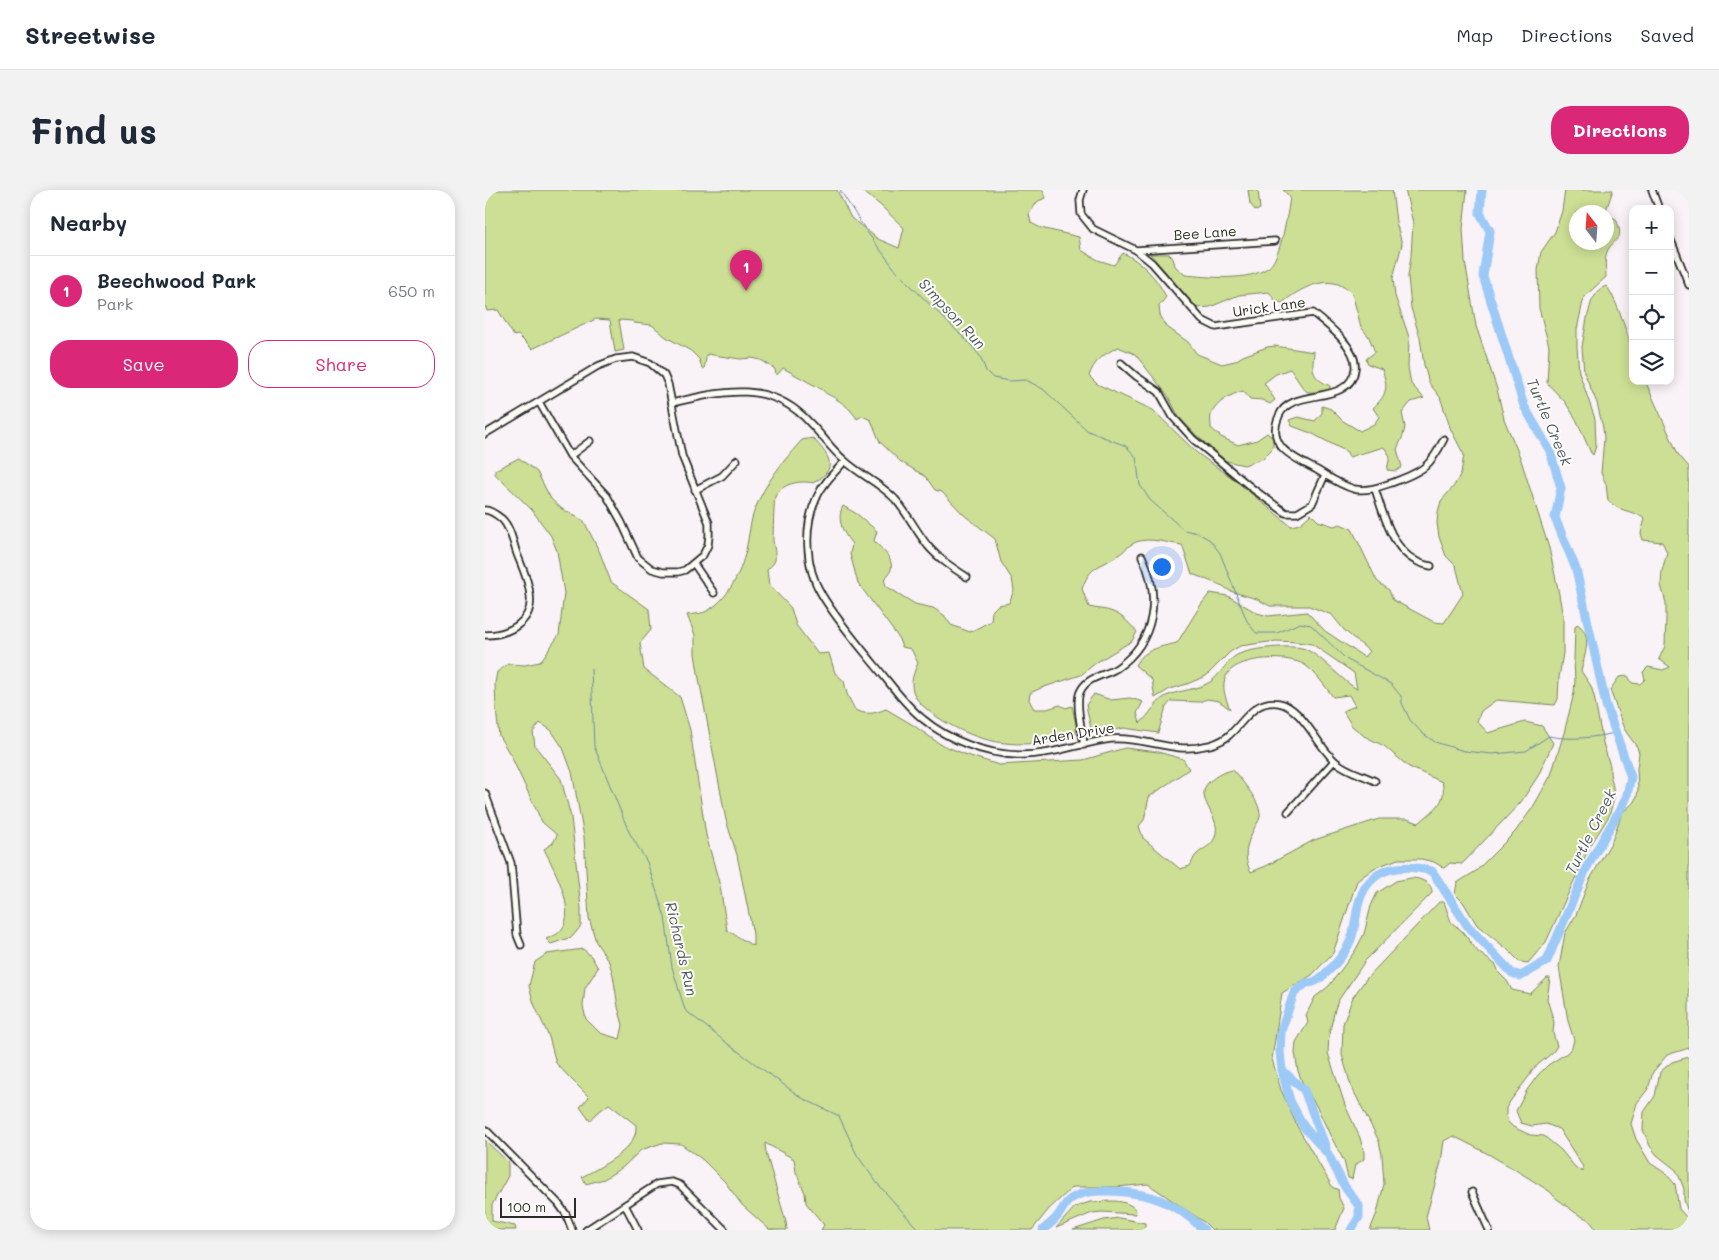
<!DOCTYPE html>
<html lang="en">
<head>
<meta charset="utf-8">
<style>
  body { margin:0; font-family:Mali,sans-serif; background:#f2f2f3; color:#1f2937 }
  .controls { position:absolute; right:15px; top:15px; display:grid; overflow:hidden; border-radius:10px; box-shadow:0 2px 12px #0003 }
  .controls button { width:45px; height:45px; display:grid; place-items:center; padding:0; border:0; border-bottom:1px solid #e0e1e3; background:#fff; color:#1f2937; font:25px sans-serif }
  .compass { position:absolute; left:1084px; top:15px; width:45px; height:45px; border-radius:50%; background:#fff; box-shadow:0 2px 12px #0003; rotate:343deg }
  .scale { position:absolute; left:15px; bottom:12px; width:76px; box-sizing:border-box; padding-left:5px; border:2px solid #2b2b2b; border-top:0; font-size:14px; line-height:18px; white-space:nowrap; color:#2b2b2b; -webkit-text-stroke:4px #fdfcf7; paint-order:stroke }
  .you { position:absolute; left:676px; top:376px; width:18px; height:18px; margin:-12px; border:4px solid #fff; border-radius:50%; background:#1a73e8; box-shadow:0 0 0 8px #1a73e833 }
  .badge { display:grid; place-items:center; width:32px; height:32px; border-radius:50%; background:#db2777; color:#fff; font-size:16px; font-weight:700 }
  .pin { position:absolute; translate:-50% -41px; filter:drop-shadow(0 1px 2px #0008) }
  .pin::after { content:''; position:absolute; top:26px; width:18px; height:15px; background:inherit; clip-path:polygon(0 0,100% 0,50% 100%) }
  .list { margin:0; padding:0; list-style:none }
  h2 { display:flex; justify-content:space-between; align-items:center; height:65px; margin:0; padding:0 20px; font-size:21px }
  h2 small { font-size:16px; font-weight:400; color:#747a83 }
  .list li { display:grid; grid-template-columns:32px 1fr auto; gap:15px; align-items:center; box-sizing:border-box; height:70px; padding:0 20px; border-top:1px solid #e0e1e3 }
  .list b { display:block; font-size:19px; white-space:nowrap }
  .list p { margin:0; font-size:16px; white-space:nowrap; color:#747a83 }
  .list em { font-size:16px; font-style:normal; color:#747a83 }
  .actions { display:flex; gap:10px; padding:15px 20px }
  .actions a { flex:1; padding:11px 0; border:1px solid #db2777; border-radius:20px; text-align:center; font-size:18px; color:#db2777 }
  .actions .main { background:#db2777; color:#fff }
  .icon { flex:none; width:28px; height:28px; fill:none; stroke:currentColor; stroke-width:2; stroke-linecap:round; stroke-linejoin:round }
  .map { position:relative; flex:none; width:1204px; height:1040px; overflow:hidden; border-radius:20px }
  header { display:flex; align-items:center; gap:30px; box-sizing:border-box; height:70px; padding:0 25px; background:#fff; border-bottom:1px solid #e0e1e3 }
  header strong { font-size:24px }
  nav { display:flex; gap:28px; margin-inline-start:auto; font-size:18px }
  .intro { display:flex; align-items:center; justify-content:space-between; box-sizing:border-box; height:120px; padding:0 30px }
  h1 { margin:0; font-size:35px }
  .button { padding:12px 22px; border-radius:20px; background:#db2777; color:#fff; font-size:18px; font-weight:700 }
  main { display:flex; gap:30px; padding:0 30px }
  aside { flex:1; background:#fff; border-radius:20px; box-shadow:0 2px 12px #0003 }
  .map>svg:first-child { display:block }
</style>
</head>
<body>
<header>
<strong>Streetwise</strong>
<nav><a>Map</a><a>Directions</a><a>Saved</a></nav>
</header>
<div class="intro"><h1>Find us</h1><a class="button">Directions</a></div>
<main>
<aside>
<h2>Nearby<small></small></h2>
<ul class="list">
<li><span class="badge">1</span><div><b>Beechwood Park</b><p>Park</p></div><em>650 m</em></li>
</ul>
<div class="actions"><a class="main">Save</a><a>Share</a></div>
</aside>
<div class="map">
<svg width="1204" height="1040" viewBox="0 0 1204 1040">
  <rect width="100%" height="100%" fill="#f9f2f7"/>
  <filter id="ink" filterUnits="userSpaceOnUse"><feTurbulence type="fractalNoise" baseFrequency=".02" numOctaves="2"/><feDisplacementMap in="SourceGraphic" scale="10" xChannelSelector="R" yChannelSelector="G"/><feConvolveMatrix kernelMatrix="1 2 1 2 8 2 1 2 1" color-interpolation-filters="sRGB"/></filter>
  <g filter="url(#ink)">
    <path fill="#ccdf94" stroke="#7c8560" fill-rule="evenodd" d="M0,0H352L366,28L393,49L414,58L419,38L395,15L376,0H558L561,8L553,11L544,24L546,33L556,38L594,47L596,60L613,70L629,75L638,63C656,71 673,89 681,107L674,116L675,125L682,137L703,152L712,164L737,174L750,171L758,166L782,157L790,156L829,162C827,182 826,187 845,196V199C839,200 829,203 823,202C819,202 810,185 805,179L791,184L779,193L790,210L785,214L777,210L765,209L758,201C746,204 731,212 726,225C725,228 726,234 726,238L736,247L753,255L772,250L782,243L788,248V258L777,269L759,275L741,271L711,245L694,227L683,206L650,164L633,157C619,164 609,171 604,186L612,194L668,220L712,263L746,287L806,336L815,334L826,324L833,331L849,336L855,334L867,339L892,391L904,400L908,410L949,432L959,433L978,404L971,376L961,366L954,347L952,333L953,322L956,311L969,296L976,283L979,265L966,240L955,207L944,193L939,175L935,148L926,118L923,86L926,66L928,33L920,0H982L978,39L980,71L991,136L1012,199L1019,229L1035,267L1064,358L1073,399L1078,427V463L1074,488L1073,509L1070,515L1011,510L996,521L992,531L1003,543L1040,532L1057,536L1068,553L1053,586L1036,612L977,674L965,673L959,678L949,672L936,669H913L889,678L872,691L848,763L827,785L797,803L787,869L796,900L812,936L848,998L853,999L854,1008L859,1018L850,1040H727L719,1032L663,994L632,997H588L564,1019L547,1040H336L339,1035L321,1013L320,1003L311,982L309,969L280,953L281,963L301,1032L302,1040H285L257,1015L240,992L218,970L196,954L177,953L156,960L138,977L119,989L101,994L97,987C113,978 142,964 149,947C151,944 151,938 151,935L124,914L112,923L105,931L95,917L104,907L84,887L71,873L64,847L49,814L44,796L50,772L62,764L98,759L106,766L113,778L100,798L98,816L101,829L115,843L135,849L138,835L133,817L128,785L124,772L111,752L104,728L99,647L87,582L78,558L66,540L55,533L48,542L50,556L76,589L86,627L96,718V736L87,747L66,754L61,749C65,747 69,746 72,744C96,727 69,679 59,659L68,653L72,645L57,632L26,566L14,546L11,519L10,493L12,482L23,474L40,475L55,472L74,445L79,403L72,361L66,346L47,320L10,284V280L34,268L52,282L66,309L77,319L99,331L115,363L126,392L164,419L166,440L155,453L159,479L195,507L205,540L221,645L235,696L242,740L268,756V744L252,665L241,630L214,489L210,464V445L202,425C207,424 215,424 220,422C243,411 256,382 261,360C264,346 265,332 270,319C280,293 299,270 317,250L328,248C344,266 355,278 328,293C316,290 296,293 290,307C289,310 288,346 288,351C289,357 291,364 290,370C289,374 285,377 282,380L284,395L306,418L311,435L333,464L344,463L350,483L359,491L362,504L370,520C381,525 389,524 401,519L428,535L455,554L482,565L514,575L598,570L640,558L673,562L698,569L704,579L664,607L659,630L654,636L658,648L695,679L705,676C707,673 708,668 711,665C719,657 729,656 731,643C735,626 708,607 724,592C732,585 738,582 748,580C757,591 777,613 775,627C774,632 769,637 768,641C761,655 758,668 766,682L781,676L829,650L894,629H922L934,633C948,620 963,613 957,592L924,577L899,556L879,546L867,536L858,521L870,516L864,505L848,507C840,496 831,483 820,475C804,465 756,466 743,483C735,494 740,507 745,519L734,511L722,509L714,512L686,511L681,517L673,543L639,538L616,543L606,539L601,515L609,504L626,510L645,508L658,512L652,523L655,533C665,525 670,512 681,506C695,500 712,500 725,492C734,486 740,474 749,467C760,458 803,455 817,458C833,462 857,491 872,499L869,483L827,454L812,452L791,451L755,456L745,462L721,486L702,494L685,499L670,508L667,490L650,475C660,459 674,457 692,453L715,416L725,403L743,406L772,423L783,426L822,422L840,441L879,467L884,461L860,441L847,425L824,416H785L772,409L745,401L738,396L707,384L697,355C682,353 665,347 651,352C643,355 639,362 632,366C614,378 605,375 597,399L604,417C612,419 621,419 628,422C638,426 645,434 652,442L647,451L612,472L596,485L556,498L545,503L544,510L549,519H562L575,515L581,518L587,516L591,534V544C581,551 575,551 562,552C520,558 488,550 452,527C445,522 434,514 430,506C424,494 428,484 433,473L426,459L417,457L413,447L373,393L365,364L367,354C358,343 351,329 358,316L372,324L392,341L389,351C400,362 416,375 399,389L401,396L430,414L448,418L459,425L466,435L485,442L506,431L507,421L513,415L524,413L529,400L527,389L516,372L510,349L479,325L457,302L450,300L440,286L416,272L395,252L386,230L377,226L372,229C366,220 360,214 351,209C346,205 341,205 338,200L298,178L293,184L291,185L290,179L276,170L267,168L255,169L222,164L219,179L217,178L214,169L206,161L181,147L167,135L149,133L148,131L134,130L139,160L130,162L125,130L111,129L47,159L33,145L29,146L13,120L2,121L0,115Z
      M763,0H773L775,19L771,21L765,14Z
      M798,0H907L911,32L917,54L908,88L910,106L924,147L923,177L926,194L939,208L926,212L917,223L920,237L918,246L912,259L917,277L911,281L902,280L905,266L899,257L864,267L862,262L826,243L807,236L804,230L813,227L830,231L837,223V216L846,219L858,231L875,241L889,234L894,227L888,218C903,204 903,197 897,179L883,174L881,169L890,162L884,147L876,137L867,103C863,100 858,96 853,94C833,88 812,101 797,113L790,110L784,102L754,105L725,117L712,118L665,64H684L688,68L690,76L700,85C723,87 764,92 784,77C796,67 803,22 805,7Z
      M1080,0H1128L1121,20L1124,26L1131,29C1141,53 1128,47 1122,62C1119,70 1121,78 1121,87L1099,107L1092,139V157L1094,182L1110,229L1111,256L1108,265L1106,263L1091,229L1080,212L1062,193L1064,156L1054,118L1053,80L1056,62L1070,42L1077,21ZM1092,22H1122V52H1092Z
      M1121,96C1129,102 1145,151 1148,163C1150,171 1148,183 1148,191H1160L1162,195L1193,264L1204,277V858L1182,865L1168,882L1163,899L1152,913L1146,934L1151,949L1165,973L1180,983L1190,994L1194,1019L1204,1030V1040H1111C1104,1026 1098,1029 1088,1021C1083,1017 1078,1013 1072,1009C1069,1007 1067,1003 1064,1001C1033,981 1002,962 968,946L959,951L956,972L941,1027L944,1040H885L892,1023L899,994L897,965L894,951L866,896L857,865L858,834L868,807L881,789L954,712H959L966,732L977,741L993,762L1011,775L1014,783L1022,791L1027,800L1045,804L1062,788H1065L1062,809L1069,832L1068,843L1072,856L1068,862L1048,879L1045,885L1026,910L1021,918V925L1023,932L1028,937L1045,945L1059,946L1076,960L1090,977L1098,982V977L1074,939L1061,934L1047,936L1036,933L1031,921L1042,900L1053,885L1063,875L1082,863L1087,857L1089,850L1083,831L1074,777L1080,743L1091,725L1104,691L1127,651L1137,623L1148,613L1152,606L1153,599L1152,578L1154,563L1152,557L1139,539L1125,500L1134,487L1143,486L1147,493L1155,494L1160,489L1158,482L1163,477L1178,480L1185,477L1174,469L1180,456L1181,428V413L1176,395L1177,381L1182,362L1177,352L1158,350L1156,343L1160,329L1157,326L1133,318L1123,311L1121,294L1116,283L1119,248L1118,238L1112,213L1099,182L1097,157L1102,128L1107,110L1115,99Z
      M1092,434C1109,444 1099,467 1096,481L1106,496L1109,506L1118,553L1125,576V583L1128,597L1129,609L1124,626L1104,658L1061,752L1043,773L1035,772L1022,759L992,735L978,712L970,704L972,693L991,681L1030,642L1048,617L1066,585L1079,543L1089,503L1090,491L1089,470L1090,437Z
      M926,688C935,688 948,693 947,703L880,771L853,811L850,819L844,845L843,863L860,915L875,948L879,962V969L870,975L867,989L863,988L859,971L845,945L833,919L818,894L813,881L810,863L811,852L821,836L823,832L821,825L830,807L844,796L870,761L879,744L886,716L892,703L911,691Z
      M1204,867V1025L1199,1010V999L1194,986L1191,980L1172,965L1165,956L1158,940L1159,922L1170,906L1175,882L1187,872Z
      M0,950L23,972V986L7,1015V1031L30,1036L31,1040H0Z
      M627,1011C635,1011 645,1013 651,1020L650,1024L617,1022L607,1023L571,1038L590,1017L605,1012Z
      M634,1028L660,1033V1037L654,1040H588L619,1030Z"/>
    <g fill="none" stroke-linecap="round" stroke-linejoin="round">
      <path stroke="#6f8aa5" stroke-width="1" d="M355,0L382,42L412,82L486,155L495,166L501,181L508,188L524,191L541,190L558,199L603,241L641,256L651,267L655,295L665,310L699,340L713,343L725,350L735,363L762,431L771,443H792L815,433L826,435L861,469L906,494L916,506L917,513L925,530L937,543L950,552L979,561L1007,564L1041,561L1064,546C1087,551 1109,547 1131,543
        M106,479L109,556L144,642L162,672L180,727L187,777L200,820L243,854L317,908L354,926L372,965L392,993L434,1040"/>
      <path stroke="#9cc9f6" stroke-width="9" d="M797,880L819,900L841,958
        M558,1040C562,1036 568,1032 572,1027C578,1020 580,1011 589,1007C607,996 655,1002 675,1010C690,1016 707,1028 719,1040
        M866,1040L874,1027V1016L860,997L843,964L819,937L805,911L797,880L795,862L796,841L809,803L821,793C830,793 833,790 840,784C849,776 859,764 864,754C871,741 870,723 875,709C886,676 918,673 947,681L982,735L1027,783L1036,786L1062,771L1101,679L1141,609L1146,587L1121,515L1091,379L1070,328L1076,298L1065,261L1039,216L998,86L1005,41L995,23L997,0"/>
      <defs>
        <path id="minor" d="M598,0L595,10L596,24L608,39L651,60L667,73L717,130L731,137L828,123C843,135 873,158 870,179C865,217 806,196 794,226C780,257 810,268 832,280C844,287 855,295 869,299C883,302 897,296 909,292C938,281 945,277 959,249
          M1167,0L1174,19
          M1185,48L1204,95
          M651,60L790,51
          M636,173L651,186L674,202L688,227L708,249L768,299L801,323H812L827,314L840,285
          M187,213C238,201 285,189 325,233C337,245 346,259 359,270C375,285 395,293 410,309C423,324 431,341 443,356C454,369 468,378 482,387
          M0,244L113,176L131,169L148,167L165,173L179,185L183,194L197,266L224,333V346L223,355L218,365L200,380L193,382H178L167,379L153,368L136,331L122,306L85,266L54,212
          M85,266L105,251
          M360,271C350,282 338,293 332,307C318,336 320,378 337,405C352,430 371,452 389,474C405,493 419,514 438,529C463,550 500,564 533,565C565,566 595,553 626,549C657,546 689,564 719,556C727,555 735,552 742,547C759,533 768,509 794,513C817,517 833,557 850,571C861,581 878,585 890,591
          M890,299C898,323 907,359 931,371C936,374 941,375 946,376
          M210,300L237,286L252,270
          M0,320C6,320 12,325 17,329C26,338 28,353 32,364C37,377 44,391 45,405C49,432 23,445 0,445
          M209,374L229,403
          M599,555C597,542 590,514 595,502C602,486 620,486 632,478C671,451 676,406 657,366
          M0,603L26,673L32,745L36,755
          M803,622L849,571
          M0,939L73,1013L81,1024L87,1040
          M987,1002L1004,1040
          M140,1015L153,1040
          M101,1040L172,994L187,992L195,995L240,1040"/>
      </defs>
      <use href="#minor" stroke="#2b2b2b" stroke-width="9"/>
      <use href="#minor" stroke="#fdfcf7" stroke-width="5.5"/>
    </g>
  </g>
  <g text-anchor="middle" stroke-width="4" stroke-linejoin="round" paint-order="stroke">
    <g font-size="14" fill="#2b2b2b" stroke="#fdfcf7">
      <text transform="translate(720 43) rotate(-4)" y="5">Bee Lane</text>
      <text transform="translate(784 117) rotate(-8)" y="5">Urick Lane</text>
      <text transform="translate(588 544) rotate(-9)" y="5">Arden Drive</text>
    </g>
    <g font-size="15" font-style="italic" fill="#4d5a68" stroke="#fdfcf7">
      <text transform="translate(467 124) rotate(47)" y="5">Simpson Run</text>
      <text transform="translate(1064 232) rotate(67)" y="5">Turtle Creek</text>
      <text transform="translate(1106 642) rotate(-63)" y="5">Turtle Creek</text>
      <text transform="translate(196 759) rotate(77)" y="5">Richards Run</text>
    </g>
  </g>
</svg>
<div class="controls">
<button>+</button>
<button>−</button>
<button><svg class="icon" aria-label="locate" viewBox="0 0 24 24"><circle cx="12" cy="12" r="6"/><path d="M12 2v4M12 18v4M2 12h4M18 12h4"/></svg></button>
<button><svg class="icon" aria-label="layers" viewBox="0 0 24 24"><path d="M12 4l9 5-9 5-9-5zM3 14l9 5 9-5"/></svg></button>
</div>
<svg class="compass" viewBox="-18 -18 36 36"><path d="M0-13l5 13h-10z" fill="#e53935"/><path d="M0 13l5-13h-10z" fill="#747a83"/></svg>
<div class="scale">100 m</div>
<div class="you"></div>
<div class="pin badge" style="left:261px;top:101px">1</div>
</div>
</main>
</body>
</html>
